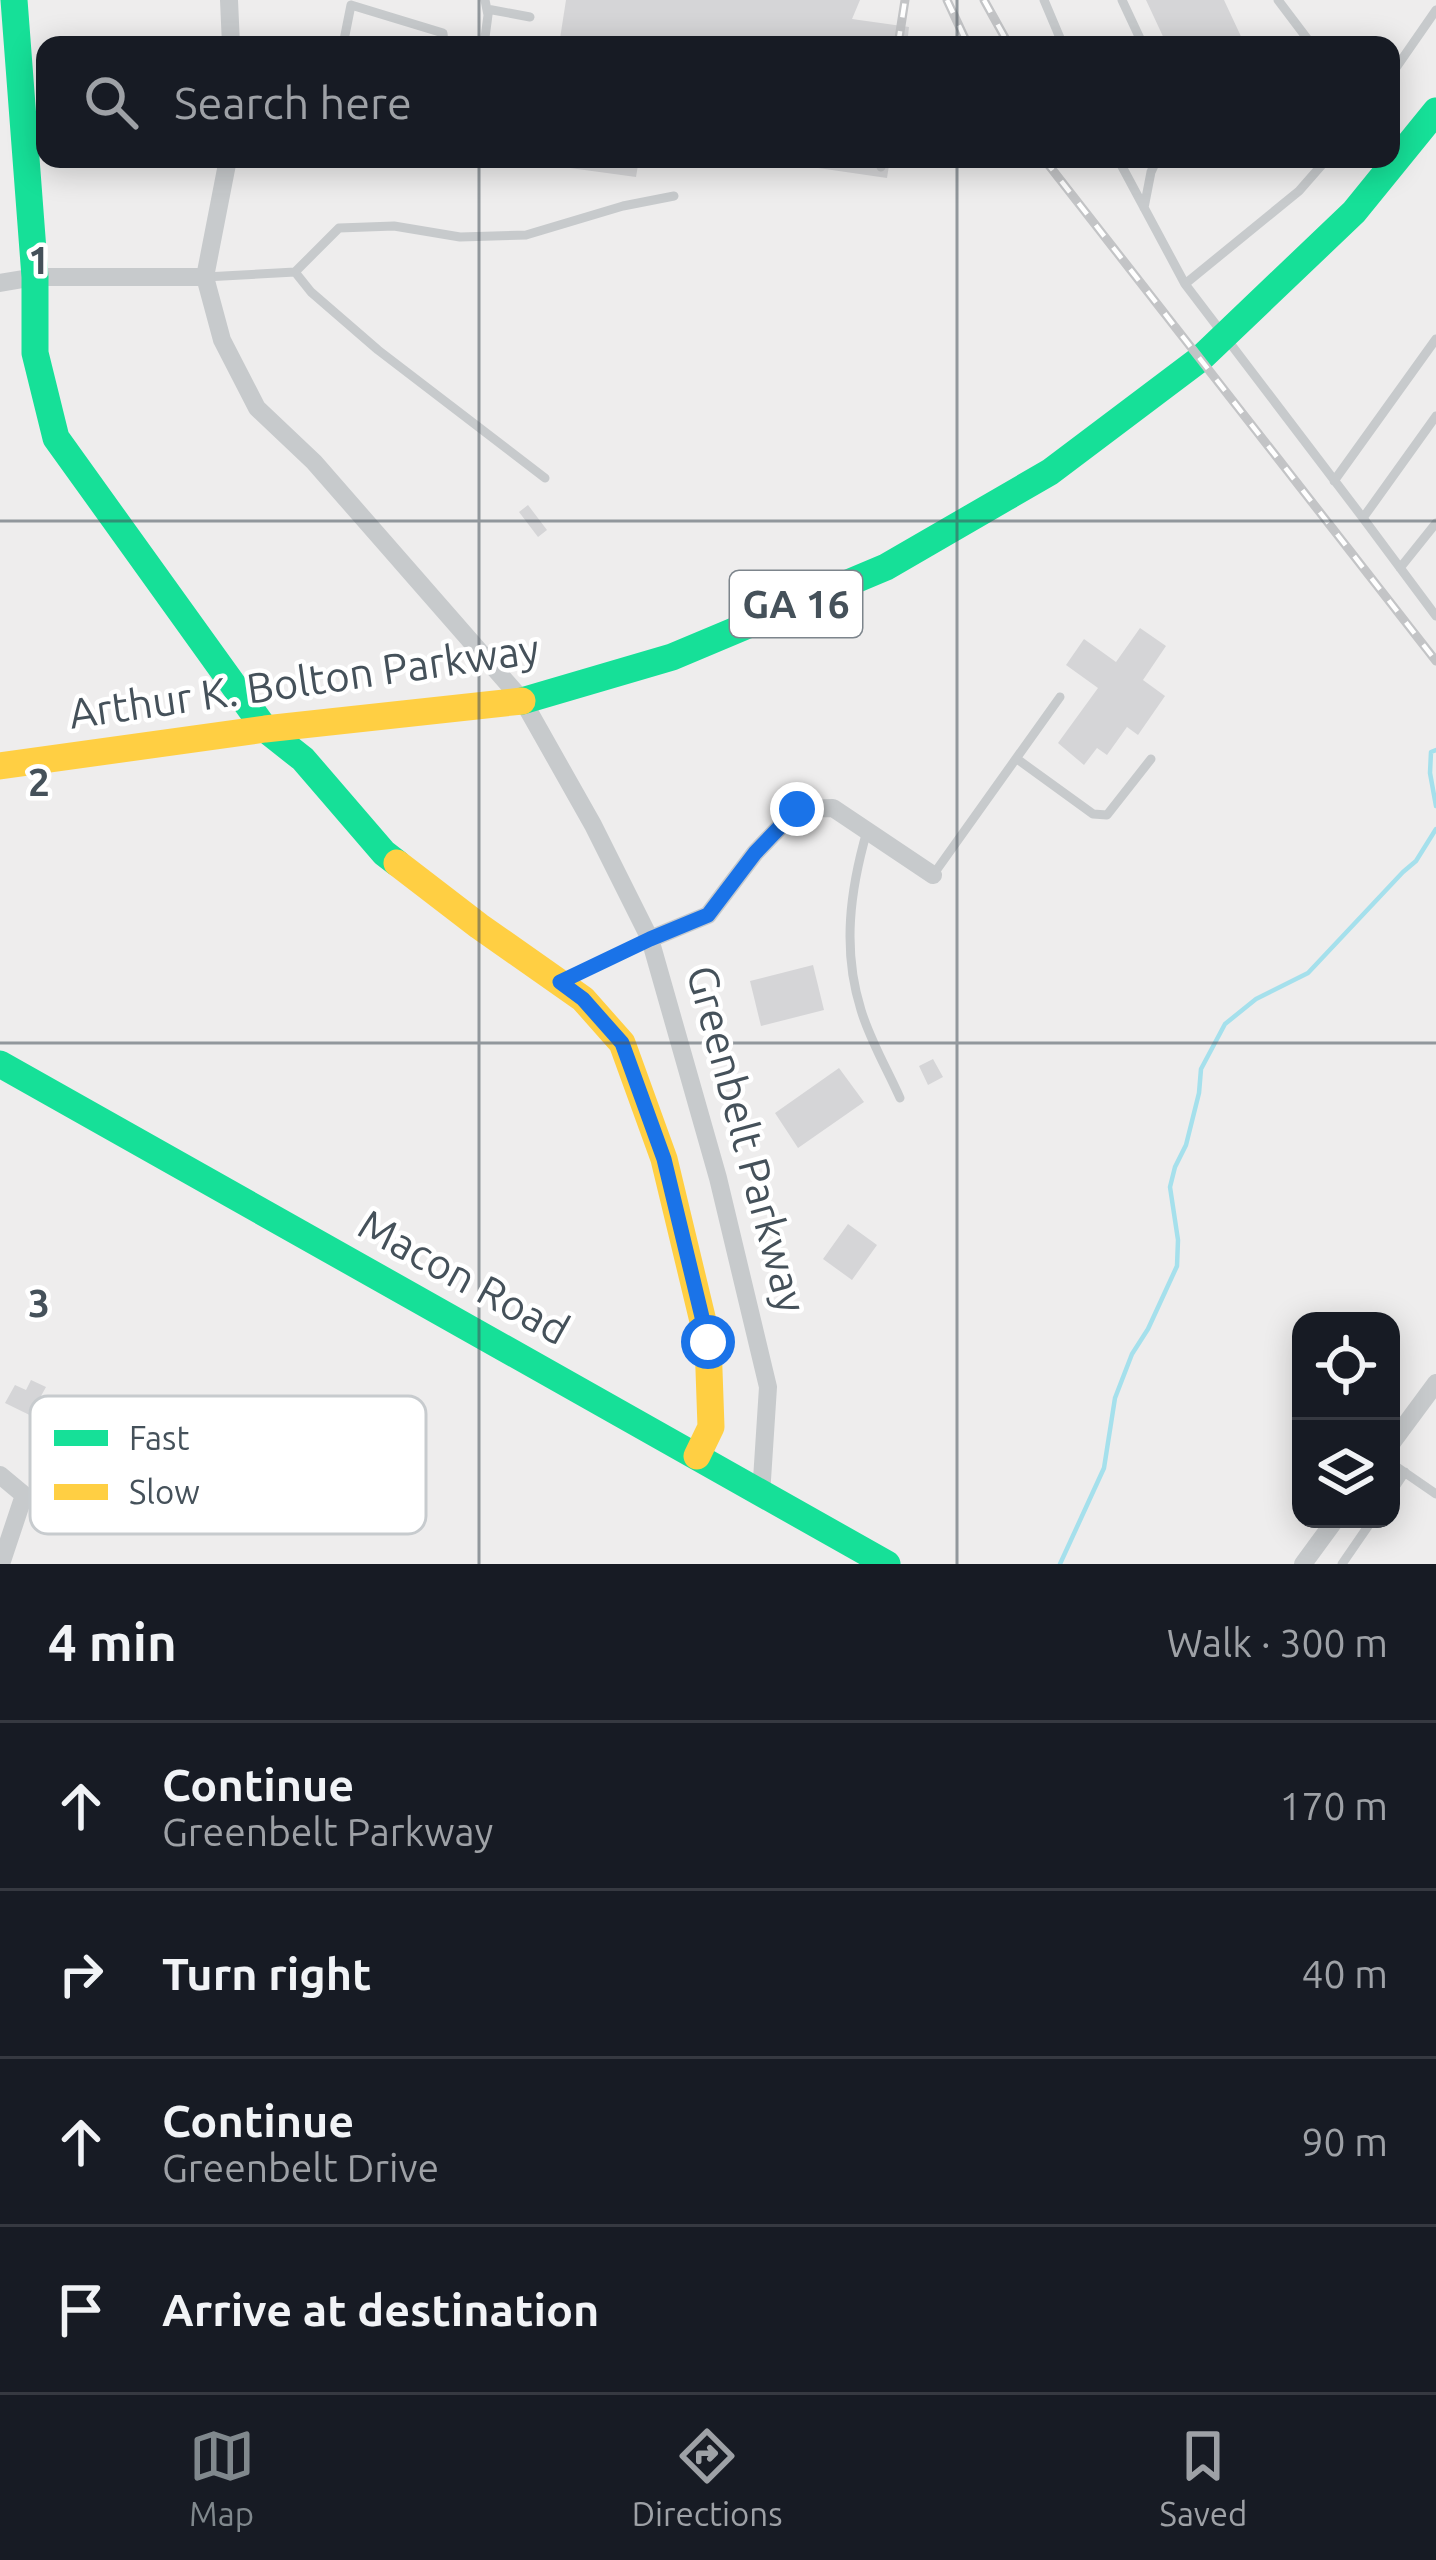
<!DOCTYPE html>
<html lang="en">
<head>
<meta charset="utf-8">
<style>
  body { margin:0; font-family:Ubuntu,sans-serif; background:#242831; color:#f1f3f6 }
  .controls { position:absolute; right:36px; bottom:36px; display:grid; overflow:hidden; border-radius:24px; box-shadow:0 6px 30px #0003 }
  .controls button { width:108px; height:108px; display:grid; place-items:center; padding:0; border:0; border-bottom:3px solid #363941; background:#171b24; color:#f1f3f6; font:60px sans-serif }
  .stop { position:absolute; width:36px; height:36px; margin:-27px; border:9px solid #1a73e8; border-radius:50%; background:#fff }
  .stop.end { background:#1a73e8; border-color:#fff; box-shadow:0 3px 12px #0008 }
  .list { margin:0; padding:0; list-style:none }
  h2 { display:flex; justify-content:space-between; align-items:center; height:156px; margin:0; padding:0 48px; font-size:51px }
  h2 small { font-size:39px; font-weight:400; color:#9ea1a6 }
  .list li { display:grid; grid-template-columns:78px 1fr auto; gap:36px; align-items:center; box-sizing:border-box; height:168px; padding:0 48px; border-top:3px solid #363941 }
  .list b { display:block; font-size:45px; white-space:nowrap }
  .list p { margin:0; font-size:39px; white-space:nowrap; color:#9ea1a6 }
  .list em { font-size:39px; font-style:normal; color:#9ea1a6 }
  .icon { flex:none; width:66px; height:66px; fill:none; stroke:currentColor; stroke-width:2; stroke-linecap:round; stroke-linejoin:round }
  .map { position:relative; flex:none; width:1436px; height:1564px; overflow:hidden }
  .search { position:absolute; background:#171b24; box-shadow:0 6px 30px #0003; left:36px; right:36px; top:36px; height:132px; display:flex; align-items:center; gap:30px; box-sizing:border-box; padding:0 42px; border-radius:24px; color:#9ea1a6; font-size:45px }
  .sheet { height:828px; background:#171b24 }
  nav { display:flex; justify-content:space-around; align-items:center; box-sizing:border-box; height:168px; border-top:3px solid #363941; background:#171b24; font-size:33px; color:#9ea1a6 }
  nav a { display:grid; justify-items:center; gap:6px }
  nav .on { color:#80888d }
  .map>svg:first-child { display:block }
</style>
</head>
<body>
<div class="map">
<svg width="1436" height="1564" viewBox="0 0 1436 1564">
  <rect width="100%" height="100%" fill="#eeeded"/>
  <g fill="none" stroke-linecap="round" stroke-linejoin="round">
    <path stroke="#a5e0ec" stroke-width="4.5" d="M1436,750L1431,752L1430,773L1436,806
      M1060,1564L1104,1468L1115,1398L1132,1354L1148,1329L1177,1266L1178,1240L1170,1187L1175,1167L1186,1145L1199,1093L1201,1069L1225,1024L1256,999L1308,973L1403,872L1416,861L1436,829"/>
  </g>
  <path fill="#d5d5d7" d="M566,0H860L852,19L909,27L907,45H559Z
    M1146,0H1224L1245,45H1167Z
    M572,159H639L636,177L570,168Z
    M777,159H890L887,178L777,162Z
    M528,505L547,530L538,537L519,512Z
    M1140,628L1166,646L1143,680L1165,696L1138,735L1127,727L1107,755L1097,748L1084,765L1058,743L1098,688L1066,665L1084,639L1116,662Z
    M813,965L824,1010L761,1026L750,981Z
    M933,1059L943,1077L928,1085L919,1066Z
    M839,1068L864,1102L798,1148L775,1113Z
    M848,1224L877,1245L852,1280L823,1259Z
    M31,1380L46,1387L41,1396L60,1405L50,1425L5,1403L15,1385L26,1390Z"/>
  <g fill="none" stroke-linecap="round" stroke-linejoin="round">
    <path stroke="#c7cacc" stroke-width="9" d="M1044,0L1063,45
      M1122,0L1143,45
      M1278,0L1312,45
      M351,5L443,33L444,45
      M487,9L530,17
      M343,45L351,5
      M484,45L488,15L485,0
      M1391,75L1436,10
      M1118,159L1185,284
      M1327,159L1299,191L1185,284L1363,518L1436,416
      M1144,208L1151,172L1157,159
      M295,272L311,292L378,350L545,478
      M205,277L295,272L339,228L394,226L460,237L526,235L623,206L674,196
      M1334,481L1436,339
      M1363,518L1436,616
      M1400,568L1436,523
      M1017,759L1093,814L1107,815L1151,759
      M867,831C850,890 842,950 861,1010C870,1040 887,1069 900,1098
      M933,875L1060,697
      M565,980L650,939
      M1391,1463L1436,1494
      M1391,1493L1405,1472
      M1342,1564L1373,1519"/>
    <path stroke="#c7cacc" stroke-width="18" d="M229,0L231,45
      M228,159L205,277L222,340L257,408L314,462L523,701L593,825L650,939L718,1178L768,1387L761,1495
      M0,283L35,277H205
      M650,939L708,915L755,853L797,809L833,808L933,875
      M1391,1444L1436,1383
      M0,1475L24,1495L1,1564
      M1303,1564L1336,1519"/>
    <path stroke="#16e098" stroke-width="27" d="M14,0L35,277V353L56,438L265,729L303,759L384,853L397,863
      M522,701L672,657L886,567L1050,472L1200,359L1354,212L1436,111
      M0,1064L887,1564"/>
    <path stroke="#ffcf43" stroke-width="27" d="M0,766L265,729L522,701
      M397,863L479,926L583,999L622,1043L664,1159L708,1342L711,1427L697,1456"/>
    <defs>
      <path id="rail" d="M947,0L968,45
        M984,0L1009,45
        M898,45L905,0
        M1044,159L1436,661
        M881,167L882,159"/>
    </defs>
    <use href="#rail" stroke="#c3c4c6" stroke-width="9"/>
    <use href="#rail" stroke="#fff" stroke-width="4.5" stroke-dasharray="14" stroke-linecap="butt"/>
  </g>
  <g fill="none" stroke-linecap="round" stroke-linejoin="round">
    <path stroke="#1a73e8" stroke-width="15" d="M708,1342L664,1159L622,1043L583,999L560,982L650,939L708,915L755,853L797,809"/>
  </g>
  <path fill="none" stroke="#45515a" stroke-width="3" stroke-opacity="0.55" d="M479,0V45M957,0V45M479,159V1564M957,159V1564M0,521H1436M0,1043H1436"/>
  <g text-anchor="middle" stroke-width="9" stroke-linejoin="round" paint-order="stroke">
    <rect fill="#fff" stroke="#7d858c" stroke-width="3" x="730" y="571" width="132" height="66" rx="9"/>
    <g font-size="39" font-weight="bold" fill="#45515a">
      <text x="796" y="618">GA 16</text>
    </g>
    <g font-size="42" fill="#45515a" stroke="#fff">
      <text transform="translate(304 681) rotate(-8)" y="15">Arthur K. Bolton Parkway</text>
      <text transform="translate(747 1139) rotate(75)" y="15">Greenbelt Parkway</text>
      <text transform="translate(464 1277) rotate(29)" y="15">Macon Road</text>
    </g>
  </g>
  <rect x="30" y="1396" width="396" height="138" rx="18" fill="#fff" stroke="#c7cbce" stroke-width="3"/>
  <rect x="54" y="1430" width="54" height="16" fill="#16e098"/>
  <rect x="54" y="1484" width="54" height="16" fill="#ffcf43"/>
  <g font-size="33" fill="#45515a">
    <text x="129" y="1450">Fast</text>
    <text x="129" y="1504">Slow</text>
  </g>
  <g font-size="39" text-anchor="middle" font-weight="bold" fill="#45515a" stroke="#fff" stroke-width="9" stroke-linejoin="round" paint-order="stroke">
    <text x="39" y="274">1</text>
    <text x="39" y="796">2</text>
    <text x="39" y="1317">3</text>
  </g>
</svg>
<div class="controls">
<button><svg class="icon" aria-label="locate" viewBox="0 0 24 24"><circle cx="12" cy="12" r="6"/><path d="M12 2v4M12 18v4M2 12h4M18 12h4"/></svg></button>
<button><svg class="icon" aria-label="layers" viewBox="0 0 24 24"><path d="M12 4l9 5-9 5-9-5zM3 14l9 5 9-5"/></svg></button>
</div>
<div class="stop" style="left:708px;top:1342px"></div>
<div class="stop end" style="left:797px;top:809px"></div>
<div class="search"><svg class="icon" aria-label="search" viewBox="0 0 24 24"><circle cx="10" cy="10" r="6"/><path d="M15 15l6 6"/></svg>Search here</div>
</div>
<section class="sheet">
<h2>4 min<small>Walk · 300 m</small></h2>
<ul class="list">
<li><svg class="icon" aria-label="ahead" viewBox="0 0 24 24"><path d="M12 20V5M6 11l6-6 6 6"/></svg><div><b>Continue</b><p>Greenbelt Parkway</p></div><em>170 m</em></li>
<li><svg class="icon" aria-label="right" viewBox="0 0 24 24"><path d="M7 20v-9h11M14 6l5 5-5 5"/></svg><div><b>Turn right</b></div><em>40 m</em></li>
<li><svg class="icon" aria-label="ahead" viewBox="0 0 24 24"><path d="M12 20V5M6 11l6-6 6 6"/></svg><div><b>Continue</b><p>Greenbelt Drive</p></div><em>90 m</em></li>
<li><svg class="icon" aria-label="arrive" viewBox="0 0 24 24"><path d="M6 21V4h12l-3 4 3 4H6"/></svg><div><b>Arrive at destination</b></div></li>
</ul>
</section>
<nav>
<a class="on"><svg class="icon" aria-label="map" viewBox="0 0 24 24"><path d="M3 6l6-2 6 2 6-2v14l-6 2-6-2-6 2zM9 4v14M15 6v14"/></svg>Map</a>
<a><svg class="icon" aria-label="directions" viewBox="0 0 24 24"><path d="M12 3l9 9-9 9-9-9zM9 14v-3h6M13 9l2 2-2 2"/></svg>Directions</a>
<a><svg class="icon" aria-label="saved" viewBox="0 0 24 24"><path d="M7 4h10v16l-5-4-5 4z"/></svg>Saved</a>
</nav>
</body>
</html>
